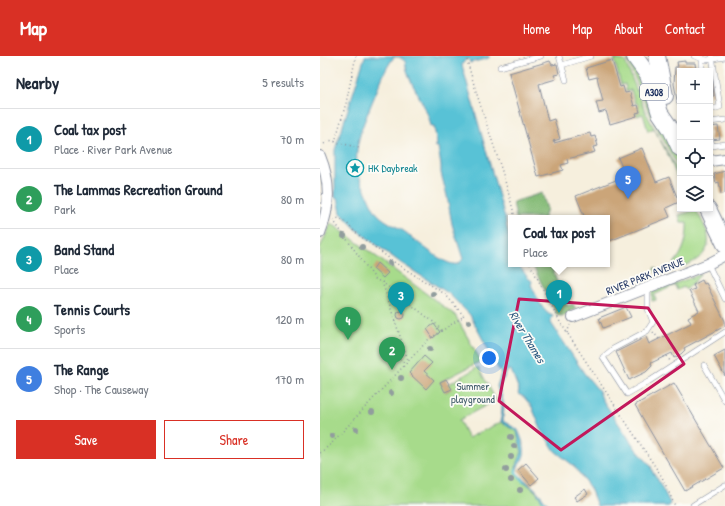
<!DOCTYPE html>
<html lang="en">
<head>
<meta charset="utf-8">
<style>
  body { margin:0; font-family:"Patrick Hand",sans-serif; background:#f2f2f3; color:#1f2937 }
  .controls { position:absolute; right:12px; top:12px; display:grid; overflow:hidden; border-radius:0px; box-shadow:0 2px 6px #0003 }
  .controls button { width:36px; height:36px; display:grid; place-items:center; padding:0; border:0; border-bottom:1px solid #e0e1e3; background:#fff; color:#1f2937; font:20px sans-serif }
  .you { position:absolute; left:169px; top:302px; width:14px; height:14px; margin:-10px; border:3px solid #fff; border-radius:50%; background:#1a73e8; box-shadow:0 0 0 6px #1a73e833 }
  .badge { display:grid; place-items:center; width:26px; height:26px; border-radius:50%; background:#d93025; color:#fff; font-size:13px; font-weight:700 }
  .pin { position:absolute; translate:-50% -33px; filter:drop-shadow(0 1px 2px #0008) }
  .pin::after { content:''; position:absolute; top:21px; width:14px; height:12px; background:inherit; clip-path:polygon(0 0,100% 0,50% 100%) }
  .popup { position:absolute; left:188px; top:159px; width:102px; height:52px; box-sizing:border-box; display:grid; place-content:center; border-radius:0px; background:#fff; filter:drop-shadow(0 1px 3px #0005); font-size:13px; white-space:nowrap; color:#747a83 }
  .popup b { font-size:15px; color:#1f2937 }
  .popup::after { content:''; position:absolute; left:50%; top:100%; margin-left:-8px; border:8px solid transparent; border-top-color:#fff }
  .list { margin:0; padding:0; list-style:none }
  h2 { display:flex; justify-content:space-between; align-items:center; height:52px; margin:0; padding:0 16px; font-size:17px }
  h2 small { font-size:13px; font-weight:400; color:#747a83 }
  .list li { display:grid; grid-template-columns:26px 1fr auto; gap:12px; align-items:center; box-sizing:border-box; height:60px; padding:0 16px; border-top:1px solid #e0e1e3 }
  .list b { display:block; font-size:15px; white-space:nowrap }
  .list p { margin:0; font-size:13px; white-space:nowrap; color:#747a83 }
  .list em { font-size:13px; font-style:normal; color:#747a83 }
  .actions { display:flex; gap:8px; padding:12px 16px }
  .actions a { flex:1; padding:9px 0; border:1px solid #d93025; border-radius:0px; text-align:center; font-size:14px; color:#d93025 }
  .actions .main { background:#d93025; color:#fff }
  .icon { flex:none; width:22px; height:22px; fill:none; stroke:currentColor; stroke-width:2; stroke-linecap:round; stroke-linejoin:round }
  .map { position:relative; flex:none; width:405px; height:450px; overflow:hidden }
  header { display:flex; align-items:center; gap:24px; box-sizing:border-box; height:56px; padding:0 20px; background:#d93025; color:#fff }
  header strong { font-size:19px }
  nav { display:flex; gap:22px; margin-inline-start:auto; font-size:14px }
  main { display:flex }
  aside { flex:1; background:#fff }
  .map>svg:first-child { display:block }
</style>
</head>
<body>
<header>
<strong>Map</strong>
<nav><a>Home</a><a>Map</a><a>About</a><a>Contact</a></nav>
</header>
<main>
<aside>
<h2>Nearby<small>5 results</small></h2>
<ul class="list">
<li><span class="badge" style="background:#0f9aa8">1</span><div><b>Coal tax post</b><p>Place · River Park Avenue</p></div><em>70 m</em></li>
<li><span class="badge" style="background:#2e9e5b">2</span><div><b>The Lammas Recreation Ground</b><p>Park</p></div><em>80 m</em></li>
<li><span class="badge" style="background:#0f9aa8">3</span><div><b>Band Stand</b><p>Place</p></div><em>80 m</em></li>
<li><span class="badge" style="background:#2e9e5b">4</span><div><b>Tennis Courts</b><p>Sports</p></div><em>120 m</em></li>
<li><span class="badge" style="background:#3f7fe0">5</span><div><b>The Range</b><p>Shop · The Causeway</p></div><em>170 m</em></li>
</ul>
<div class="actions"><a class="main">Save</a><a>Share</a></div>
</aside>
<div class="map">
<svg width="405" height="450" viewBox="0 0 405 450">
  <rect width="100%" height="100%" fill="#fdfcf7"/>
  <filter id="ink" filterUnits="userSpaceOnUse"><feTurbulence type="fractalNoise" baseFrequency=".025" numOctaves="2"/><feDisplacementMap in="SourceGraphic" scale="8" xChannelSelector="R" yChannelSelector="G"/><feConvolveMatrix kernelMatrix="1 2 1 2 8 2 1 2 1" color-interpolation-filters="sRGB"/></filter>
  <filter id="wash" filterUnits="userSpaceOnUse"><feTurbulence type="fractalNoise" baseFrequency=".012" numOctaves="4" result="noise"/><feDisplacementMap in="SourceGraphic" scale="16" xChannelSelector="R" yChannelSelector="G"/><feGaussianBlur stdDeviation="0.9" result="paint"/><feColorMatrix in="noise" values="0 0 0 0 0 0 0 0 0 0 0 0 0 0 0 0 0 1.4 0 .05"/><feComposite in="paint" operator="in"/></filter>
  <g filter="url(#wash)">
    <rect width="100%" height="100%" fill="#f6efdd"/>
    <path fill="#a7db8b" stroke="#618574" d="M294,3L305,5L325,55L360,120V130L351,105L334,72L328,75L323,58L317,60L316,57L320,56L317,47H315L311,34L306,35L305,28L301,29Z
      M307,3L316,11L360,108V115L328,54Z
      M376,154C380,161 384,168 387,176C396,205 359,211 339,219L334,214L335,211L339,218C360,208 368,188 367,166H361L359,159Z
      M11,167L135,259L161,305L120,326L126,336L131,333L129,328L158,311L176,344L139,364L148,382L181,366L197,376L202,396L196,417L216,436L227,450H0V192Z
      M381,218L366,234L364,231L357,234L355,229L334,239L336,244L332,245V236Z"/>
    <path fill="#85bb77" stroke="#50756a" d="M222,137L227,153L224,162H196L193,146Z
      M212,208H230L247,250L253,248L256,253L248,256L249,259L240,260L237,259Z"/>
    <path fill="#59c2d6" stroke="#3a789a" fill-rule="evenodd" d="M45,0H169V2L150,7L149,3L145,4L142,9L185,162L191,192V208H198L208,222L212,225L211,229C217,240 222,257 233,260L231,263V267L264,317L279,335L282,343L315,392L331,410L333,417L337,422L350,447L349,450H277L270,432L254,410L235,395L221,373L212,351L204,341L198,338L199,334L191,314H188L179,331L184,349L183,365L198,374C201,381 207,394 203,402C201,407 197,410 196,416C203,424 212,428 218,436C223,441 225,447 231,450L225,449C222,445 219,440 216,435C209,428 198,424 195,414L202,396L197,376L181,366L182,349L177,330L181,318L150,259L128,237L81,207L38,175L21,157L18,142H15V94ZM74,1H79L85,5C88,29 107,47 111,70H114L117,89L114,90L118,91L121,110V117L127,140L132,168L143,203L138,208C126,211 104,190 93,183C83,171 65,168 56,156C51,149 49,142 45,134C28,101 40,76 53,44C60,28 64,14 74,1Z"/>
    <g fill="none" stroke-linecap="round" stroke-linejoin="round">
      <path stroke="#59c2d6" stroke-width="2.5" d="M196,413V417L203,425"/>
    </g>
    <g id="blocks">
      <path fill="#cba579" d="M292,4L300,31L303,30L305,37L310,36L314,50L318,49L320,56L316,57L317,60L290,68L286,55L279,57L276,46L283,45L277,21L269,23L266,12Z
        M230,5L232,9L237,8L239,18L234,19L236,23L219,28L228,65L234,63L240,83L233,85L234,87L270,77L271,81L275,80L278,90L273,91L275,96L247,103L248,107L241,109L243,114L218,121L189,17Z
        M365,5V7H375L376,15H360V45L357,44L354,28L355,11H358L357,6Z
        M390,22H392L394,40H390Z
        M398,70L400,83L390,84V71Z
        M322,92L336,126L349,121L359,146L346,152L350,161L287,186V162H265L256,140L306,120L298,102Z
        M405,115V137L401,138L399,126L396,127L394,118Z
        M57,207L68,217L63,222L53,213Z
        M382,224L384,228L386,227L405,265V270L364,292L365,294L361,298L354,302L352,297L331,307L332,310L326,316L309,324L296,296L326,281L329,288L371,267L368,261L379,255L369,235L375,233L373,229Z
        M306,251L311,261L283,272L279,262Z
        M77 259a4 4 0 1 1 8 0a4 4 0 1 1-8 0Z
        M114,268L120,276L113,282L107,273Z
        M405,294V320L394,300Z
        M104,300L112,307L104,315L114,324L106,333L89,317Z
        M126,323L132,333L125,336L120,326Z
        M354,327L404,412L365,435L315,349Z
        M206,407L219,422L211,429L198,414Z
        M265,433L268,438L257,445L254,441Z"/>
    </g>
  </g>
  <g filter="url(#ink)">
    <use href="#blocks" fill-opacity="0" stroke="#888f9e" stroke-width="1"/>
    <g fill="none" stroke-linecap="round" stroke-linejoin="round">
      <defs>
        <path id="lane" d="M239,0L246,24
          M374,0L387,4L405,1
          M242,9L271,0
          M180,11L221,0
          M382,15V4
          M359,45L360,47
          M390,54L400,51L392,0
          M390,66L405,64
          M391,84L392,90L405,88
          M388,208L405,243
          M328,232V253L333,266L327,275L293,293L283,301L307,338L328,326L405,276
          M384,309L405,345
          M373,449L405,429"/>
        <path id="street" d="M0,100C11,127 10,151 0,177
          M390,105L405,103
          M253,261L388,208L405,199"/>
        <path id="primary" d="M337,0L345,40
          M315,1L328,19L340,57L351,73L360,92
          M388,153L405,188"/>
      </defs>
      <use href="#lane" stroke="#888f9e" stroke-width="6"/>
      <use href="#street" stroke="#888f9e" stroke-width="12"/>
      <use href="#primary" stroke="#888f9e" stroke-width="18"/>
      <path stroke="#888f9e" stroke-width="1.5" stroke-dasharray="1 3" stroke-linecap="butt" d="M146,0C160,55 182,107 195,162
        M15,86L26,47L36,0
        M0,88H4L9,84L39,92
        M13,164L56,224L62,226L116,268L122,275
        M210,208L240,266L342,421L355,450
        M62,226L88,304
        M333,276L339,283
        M247,277L250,269
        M67,293L85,307
        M347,300L350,305
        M0,397L11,388L108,284L144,260L125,238L74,206L34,175L26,166L15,161"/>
      <use href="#lane" stroke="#fff" stroke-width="5"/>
      <use href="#street" stroke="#fff" stroke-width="10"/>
      <use href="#primary" stroke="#fff" stroke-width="16"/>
    </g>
    <g fill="#919d9d">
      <circle cx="24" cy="180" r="3"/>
      <circle cx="42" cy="191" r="3"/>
      <circle cx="70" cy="207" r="3"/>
      <circle cx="113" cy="238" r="3"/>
      <circle cx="149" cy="266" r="3"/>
      <circle cx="110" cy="293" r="3"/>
      <circle cx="81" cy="322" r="3"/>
      <circle cx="71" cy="337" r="3"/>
      <circle cx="52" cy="356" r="3"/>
      <circle cx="36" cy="373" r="3"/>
      <circle cx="12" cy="380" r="3"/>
      <circle cx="191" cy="381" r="3"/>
      <circle cx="194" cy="390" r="3"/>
      <circle cx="191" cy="401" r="3"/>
      <circle cx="186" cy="414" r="3"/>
      <circle cx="191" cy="424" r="3"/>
      <circle cx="200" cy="434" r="3"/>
    </g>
  </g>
  <path fill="none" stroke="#c2185b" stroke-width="3" stroke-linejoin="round" d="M199,243L328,252L364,308L241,394L179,345Z"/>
  <defs>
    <symbol id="sight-ring" viewBox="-11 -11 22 22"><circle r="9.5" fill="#fdfcf7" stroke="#0f9aa8" stroke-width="1.5"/><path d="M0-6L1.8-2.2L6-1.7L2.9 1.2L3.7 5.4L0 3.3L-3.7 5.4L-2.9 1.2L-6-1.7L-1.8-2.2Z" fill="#0f9aa8"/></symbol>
  </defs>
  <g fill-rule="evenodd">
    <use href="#sight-ring" x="25" y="102" width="20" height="20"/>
  </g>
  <g text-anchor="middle" stroke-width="3.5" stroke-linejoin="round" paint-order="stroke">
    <rect fill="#fdfcf7" stroke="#5f6c8c" stroke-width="1" x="320" y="28" width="28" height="16" rx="3"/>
    <g font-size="10" font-weight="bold" fill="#1b2f5e">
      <text x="334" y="40">A308</text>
    </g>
    <g font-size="11" fill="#0d838f" stroke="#fdfcf7" text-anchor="start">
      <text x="48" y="116">HK Daybreak</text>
    </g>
    <g font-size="11" fill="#1b2f5e" stroke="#fdfcf7">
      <text transform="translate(325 220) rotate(-22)" y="4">RIVER PARK AVENUE</text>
    </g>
    <g font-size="11" fill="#3e5a69" stroke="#fdfcf7">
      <text x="153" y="334">Summer<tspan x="153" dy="13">playground</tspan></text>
    </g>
    <g font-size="12" font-style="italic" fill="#2e5b82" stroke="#fdfcf7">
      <text transform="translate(207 281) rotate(59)" y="4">River Thames</text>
    </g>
  </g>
</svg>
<div class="controls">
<button>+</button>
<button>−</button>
<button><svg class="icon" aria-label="locate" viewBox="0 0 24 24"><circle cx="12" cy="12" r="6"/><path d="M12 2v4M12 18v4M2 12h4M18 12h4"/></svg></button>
<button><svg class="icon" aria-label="layers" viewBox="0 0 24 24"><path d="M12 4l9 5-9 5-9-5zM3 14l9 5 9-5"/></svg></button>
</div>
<div class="you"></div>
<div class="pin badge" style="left:239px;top:257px;background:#0f9aa8">1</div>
<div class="popup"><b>Coal tax post</b>Place</div>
<div class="pin badge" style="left:72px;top:314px;background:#2e9e5b">2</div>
<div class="pin badge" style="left:81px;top:259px;background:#0f9aa8">3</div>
<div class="pin badge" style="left:28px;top:284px;background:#2e9e5b">4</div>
<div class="pin badge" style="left:308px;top:143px;background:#3f7fe0">5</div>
</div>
</main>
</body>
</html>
